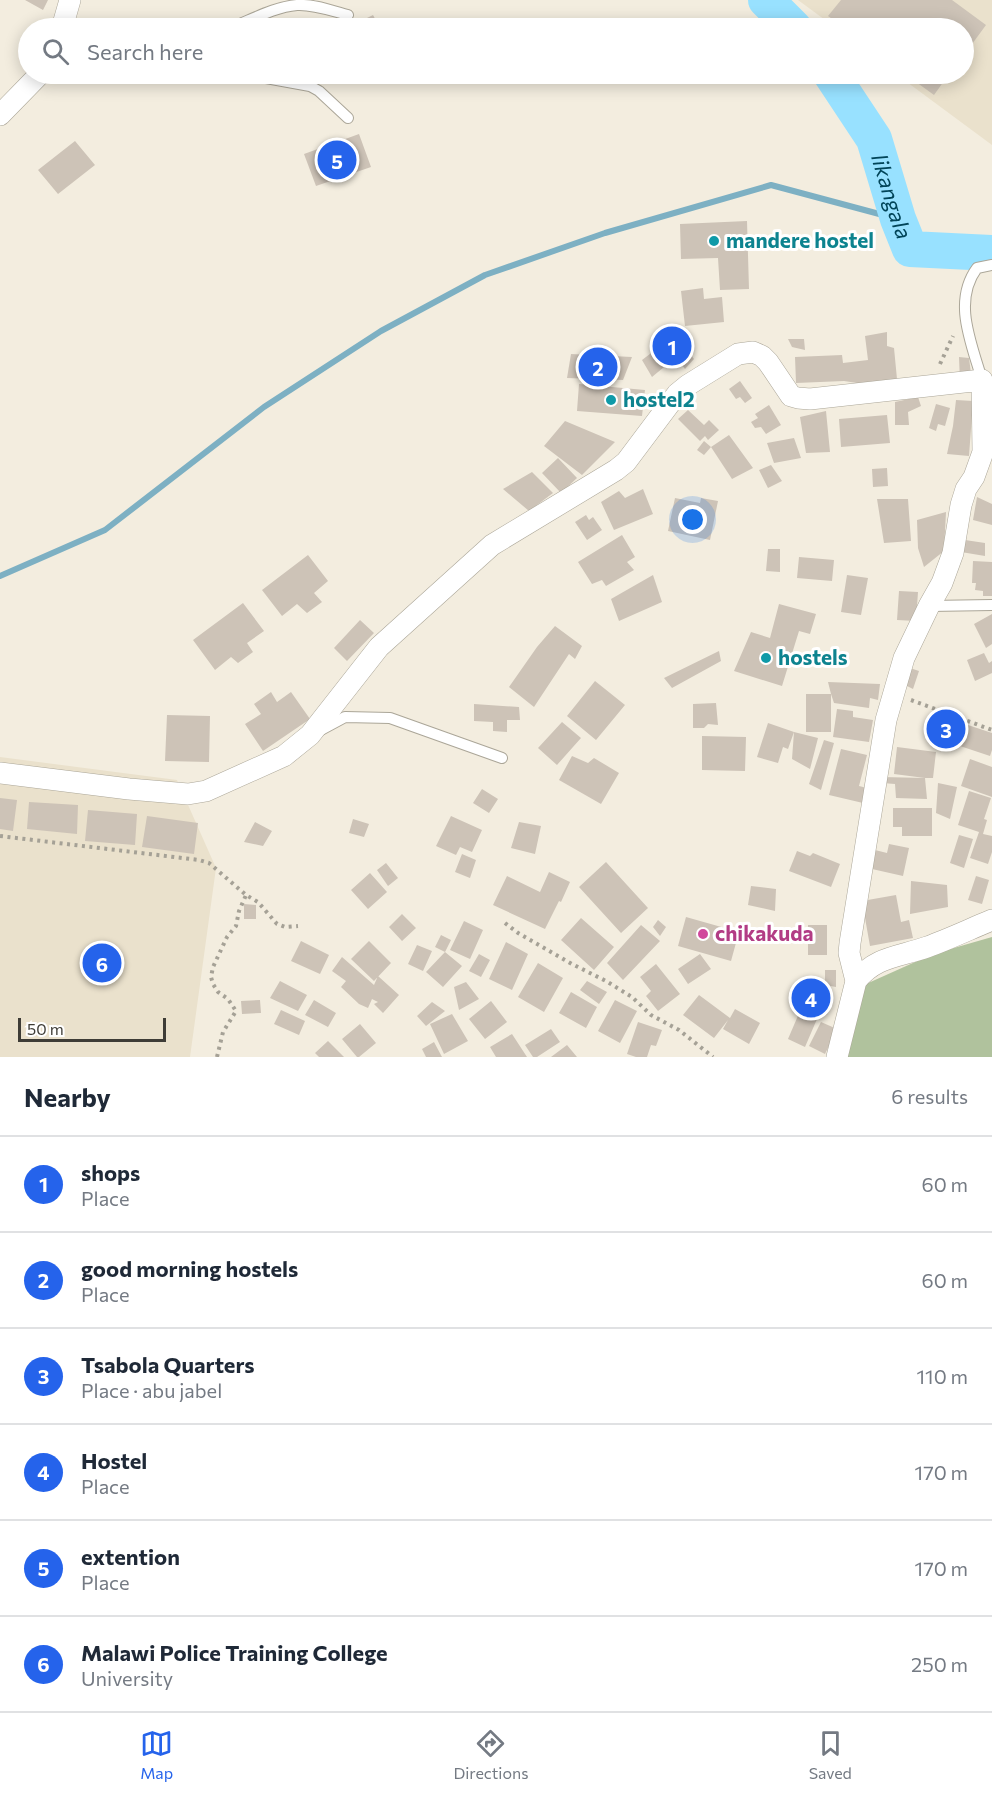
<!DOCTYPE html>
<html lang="en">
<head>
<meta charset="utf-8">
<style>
  body { margin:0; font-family:Commissioner,sans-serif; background:#f6f6f7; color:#1f2937 }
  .scale { position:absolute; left:18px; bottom:15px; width:148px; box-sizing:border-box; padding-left:6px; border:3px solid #3e3c36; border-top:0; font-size:16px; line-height:21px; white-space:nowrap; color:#3e3c36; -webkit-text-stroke:4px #fff; paint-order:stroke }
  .you { position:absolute; left:693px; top:520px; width:21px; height:21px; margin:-15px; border:4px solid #fff; border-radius:50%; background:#1a73e8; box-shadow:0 0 0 9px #1a73e833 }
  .badge { display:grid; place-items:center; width:39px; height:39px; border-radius:50%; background:#2563eb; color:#fff; font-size:20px; font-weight:700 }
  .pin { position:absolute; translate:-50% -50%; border:3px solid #fff; box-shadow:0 2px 6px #0006 }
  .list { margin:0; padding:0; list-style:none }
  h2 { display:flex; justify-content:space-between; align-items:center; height:78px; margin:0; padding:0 24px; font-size:26px }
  h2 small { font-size:20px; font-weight:400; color:#747a83 }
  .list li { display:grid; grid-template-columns:39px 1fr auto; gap:18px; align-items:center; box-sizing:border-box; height:96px; padding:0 24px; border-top:2px solid #e0e1e3 }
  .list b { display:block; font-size:22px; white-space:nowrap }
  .list p { margin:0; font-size:20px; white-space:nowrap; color:#747a83 }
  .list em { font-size:20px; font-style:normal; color:#747a83 }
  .icon { flex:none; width:33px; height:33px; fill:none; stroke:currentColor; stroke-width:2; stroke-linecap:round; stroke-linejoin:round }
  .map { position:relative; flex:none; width:992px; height:1057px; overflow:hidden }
  .search { position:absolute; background:#fff; box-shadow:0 3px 15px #0003; left:18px; right:18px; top:18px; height:66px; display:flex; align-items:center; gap:15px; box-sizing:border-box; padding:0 21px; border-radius:33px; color:#747a83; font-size:22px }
  .sheet { height:654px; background:#fff }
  nav { display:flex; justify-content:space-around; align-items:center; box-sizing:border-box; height:84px; border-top:2px solid #e0e1e3; background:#fff; font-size:16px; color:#747a83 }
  nav a { display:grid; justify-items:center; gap:3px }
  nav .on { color:#2563eb }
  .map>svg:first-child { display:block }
</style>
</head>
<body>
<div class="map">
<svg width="992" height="1057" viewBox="0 0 992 1057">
  <rect width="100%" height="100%" fill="#f3eddf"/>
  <path fill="#eae1cc" d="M798,0H992V145L896,74H964V28H836Z
    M0,757L177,780L216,868L190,1057H0Z"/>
  <path fill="#b0c29d" d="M992,937V1057H844L866,984L933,954Z"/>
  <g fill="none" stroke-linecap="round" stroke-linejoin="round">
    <path stroke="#7db0c3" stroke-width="6" d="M0,576L105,530L264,407L381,331L485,275L605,233L771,185L898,219"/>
    <g stroke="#98e1ff" stroke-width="36">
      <path d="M766,0L794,28"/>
      <path id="s1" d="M831,74L874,139L898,219L910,249L992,253"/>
    </g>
  </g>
  <path fill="#cdc3b7" d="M25,0H48L43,10Z
    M841,0H952L986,25L964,55V28H845L828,16Z
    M373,15L380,28H347Z
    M905,74H949L934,95Z
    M359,134L371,167L316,186L304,154Z
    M75,141L95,165L58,194L38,170Z
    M747,221L749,289L720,290L718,258L681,259L680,224Z
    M703,288L704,299L722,297L724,322L685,326L681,291Z
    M887,332V346L894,348L897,379L870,385L844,381L796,383L795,357L842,355L843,363L868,360L865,336Z
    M675,335L694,359L685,369L676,357L652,377L642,360Z
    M788,339H804L805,350L792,347Z
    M571,354L632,357L623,380L567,378Z
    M959,357L969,358L972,381L960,382Z
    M740,381L752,398L745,403L740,397L736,399L729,389Z
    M579,384L645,390L642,416L577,411Z
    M918,397L921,406L908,412L909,425H895V402Z
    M956,400L973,401L969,456L947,454L953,426Z
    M936,404L950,408L945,426L938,424L936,431L929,428Z
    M769,405L781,425L766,434L761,427L755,428L751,422L758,418L755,414Z
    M688,410L704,425L709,420L719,430L708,440L705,436L700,441L678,419Z
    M826,411L830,452L806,453L800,417Z
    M887,415L890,443L841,447L839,419Z
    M565,421L615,442L582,475L544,446Z
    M729,435L753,468L732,479L711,447Z
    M794,438L801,458L774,463L767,443Z
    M704,441L711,447L704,455L697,450Z
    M558,458L577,478L561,493L542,473Z
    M771,465L782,481L768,488L759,470Z
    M887,468L888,486L873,487L872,469Z
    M532,472L553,493L529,511L503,489Z
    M643,489L653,514L614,530L601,502L619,491L625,498Z
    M977,497L992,504V525L973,520Z
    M675,498L700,503L701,498L718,501L710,540L668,531Z
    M877,499H908L911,541L884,543Z
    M946,512L944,551L924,567L918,548L917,520Z
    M586,515L589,520L593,517L602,530L587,540L575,522Z
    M622,535L635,557L627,562L634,570L606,586L602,580L592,584L578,562Z
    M965,540L985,543V556L961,552Z
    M768,549H780V572L766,571Z
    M308,555L328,581L314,593L322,602L307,613L297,604L282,616L262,590Z
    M799,557L834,560L832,581L797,578Z
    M973,561L992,562V596H983V591L975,590L976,583H972Z
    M653,575L662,602L619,621L611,599Z
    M847,575L868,578L861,615L841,612Z
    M899,591L918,592L916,621L897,620Z
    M243,603L264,631L247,643L253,652L238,663L231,657L215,670L193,640Z
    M779,604L816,614L810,634L799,631L782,686L734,671L751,632L770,638Z
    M992,614V644L986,648L974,624Z
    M360,620L374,633L347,661L334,648Z
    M555,626L582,646L575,659L569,654L534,707L509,687L537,647Z
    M719,651L721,661L672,688L664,678Z
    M984,653L989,663L992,661V673L975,681L967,660Z
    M907,667L919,671L913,689L901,683Z
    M595,681L625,705L596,740L567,716Z
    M828,682L880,684L878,700L870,698L869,708L834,703L831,694V732H806V694H831Z
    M271,692L277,702L291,692L310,719L263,751L245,724L261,714L254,704Z
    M716,703L718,725L708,724L704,728H693V704Z
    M474,704L519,707L520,720H507V732L493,731V722L474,721Z
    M837,709L853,711V717L873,720L869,742L833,737Z
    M939,713L957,728L955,745L938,744L936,729L927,723Z
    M167,715L210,716L209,762L165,761Z
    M562,722L581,738L557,765L538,748Z
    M768,723L794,732L788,749L783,747L778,763L757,757Z
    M965,724L992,733V750L990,756L960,746Z
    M794,732L818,738L810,769L792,759Z
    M702,736L746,737L745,771L702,770Z
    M824,740L834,743L821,790L809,784Z
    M897,747L936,752L933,778H925L927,799L896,798L895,784L882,783V777L925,778L894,774Z
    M841,749L867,755L859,786L867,788L863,803L829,795Z
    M572,756L588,763L594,758L619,773L601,804L559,780Z
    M970,759L992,767V797L961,786Z
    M938,783L957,787L950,819L936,813Z
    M482,789L498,799L489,813L473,803Z
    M969,791L991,798L984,819L987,820L983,834L992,836V852L988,864L970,858L979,832L958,825Z
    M0,798L17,800L13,831L0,829Z
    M29,802L78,805L77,834L27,829Z
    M893,808H932V836H902V827H893Z
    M88,810L137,814L135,845L85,841Z
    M147,816L198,823L194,854L142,847Z
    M451,816L482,830L472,852L460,847L456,855L436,846Z
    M353,819L369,824L364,837L349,833Z
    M255,822L272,831L263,846L244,842Z
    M519,822L541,826L535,854L511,848Z
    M959,835L973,839L964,868L950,863Z
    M889,844L909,848L903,876L872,869L875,850L887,853Z
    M797,851L810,856L813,853L840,864L831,887L789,871Z
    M462,854L476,860L470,878L455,872Z
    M606,862L648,908L621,933L579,887Z
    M386,863L398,878L388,886L377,870Z
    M549,872L570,882L561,902L559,901L545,929L493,905L507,876L540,892Z
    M370,873L387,892L368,909L351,890Z
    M976,876L989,880L982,904L968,900Z
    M911,881L947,885L948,907L910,914Z
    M751,886L776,889L775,911L748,905Z
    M896,895L901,922L909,920L913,938L870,946L862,901Z
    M244,904L256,905V919H244Z
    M402,914L416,928L402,941L389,927Z
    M686,917L739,932L731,961L678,946Z
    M581,918L614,947L594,970L561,940Z
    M658,920L666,927L660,936L653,927Z
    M464,921L483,930L470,959L450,950Z
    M641,925L660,941L623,980L607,963Z
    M808,925H827V955H808Z
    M441,935L451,940L445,952L435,947Z
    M301,941L329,955L320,974L291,961Z
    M369,941L391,963L374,981L351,959Z
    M506,942L528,954L512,990L489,979Z
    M417,945L432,951L423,971L408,964Z
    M445,952L462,966L443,987L426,972Z
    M479,954L490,960L481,977L469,971Z
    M700,954L711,969L688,984L678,969Z
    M342,957L374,985L378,976L399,995L383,1013L374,1004L378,1002L372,999L368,1008L359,1004L341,987L346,981L332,971Z
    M538,963L563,978L544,1012L518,997Z
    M656,964L680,994L658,1011L646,996L651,991L640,977Z
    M825,970H836V987L825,985Z
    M280,981L307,995L298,1011L270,998Z
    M587,981L607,992L599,1004L580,990Z
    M466,982L479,999L459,1010L454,987Z
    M796,983L832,994L827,1015L791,1003Z
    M571,992L597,1007L586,1028L559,1013Z
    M699,995L730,1018L735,1009L760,1023L749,1044L723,1029L728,1020L714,1038L683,1015Z
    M260,1000L261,1013L242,1014L241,1001Z
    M314,1000L336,1013L328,1027L305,1015Z
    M615,1000L637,1011L620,1043L598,1031Z
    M491,1001L507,1022L485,1039L469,1019Z
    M432,1002L445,1011L426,1026L417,1016Z
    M281,1010L305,1021L299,1035L274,1024Z
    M800,1011L817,1019L805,1047L788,1039Z
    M452,1014L468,1041L444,1054L430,1024Z
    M638,1022L662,1030L656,1046L651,1045L647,1057H636L627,1054Z
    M821,1022L837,1029L825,1054L809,1046Z
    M360,1024L376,1043L359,1057H357L342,1039Z
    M551,1029L560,1042L537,1057H533L525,1045Z
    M512,1034L527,1057H496L490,1047Z
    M328,1041L344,1057H319L315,1053Z
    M434,1042L442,1057H426L422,1049Z
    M567,1045L577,1057H551Z"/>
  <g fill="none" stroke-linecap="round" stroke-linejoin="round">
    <defs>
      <path id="service" d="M230,28C251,20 274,7 297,5C314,4 332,11 348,15
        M243,74L310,86L319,91L348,118
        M982,380C972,344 952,302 977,268L992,265
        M929,606L992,605
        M319,731L345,717L390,718L502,758"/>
      <path id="minor" d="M62,28L70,0
        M0,115L40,74
        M0,773L129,789L188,794L206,791L284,756L310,735L379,647L492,545L616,470L626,462L677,394L688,385L738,354L753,352L762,356L768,362L791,396L798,398L810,399L982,380L983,452L974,477L966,489L961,505L953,553L942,583L929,606L904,658L886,720L850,943L849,953L856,981
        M837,1057L856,981C876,956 899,957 927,947C949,939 970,929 992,920"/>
    </defs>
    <use href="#service" stroke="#aba698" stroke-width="12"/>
    <use href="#minor" stroke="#aba698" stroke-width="22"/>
    <path stroke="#a5a196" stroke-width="4" stroke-dasharray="3 4.5" stroke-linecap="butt" d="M940,364L953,336
      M911,700L992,730
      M0,836L199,860L209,863L246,895L258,902L277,924L285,927L298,926
      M505,923L518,933L572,964L606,981L632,997L651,1015L679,1030L713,1057
      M217,1057L223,1032L236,1011L228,999L218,992L213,984L211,977L213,967L227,937L236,926L239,911L246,895"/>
    <use href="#service" stroke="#fff" stroke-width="10"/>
    <use href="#minor" stroke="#fff" stroke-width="21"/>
  </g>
  <g fill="#0f9aa8" stroke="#fff" stroke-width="2">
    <circle cx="714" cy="241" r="6"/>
    <circle cx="611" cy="400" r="6"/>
    <circle cx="766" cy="658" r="6"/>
  </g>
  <circle fill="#d1479c" stroke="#fff" stroke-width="2" cx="703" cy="934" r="6"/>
  <g text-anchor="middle" stroke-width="6" stroke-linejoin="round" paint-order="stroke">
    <g font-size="21" font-weight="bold" fill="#0d838f" stroke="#fff" text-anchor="start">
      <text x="726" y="248">mandere hostel</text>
      <text x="623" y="407">hostel2</text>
      <text x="778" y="665">hostels</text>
    </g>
    <g font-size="21" font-weight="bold" fill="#b23c85" stroke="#fff" text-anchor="start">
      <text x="715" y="941">chikakuda</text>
    </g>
    <g font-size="22" font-style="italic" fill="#014458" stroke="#fff">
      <text dy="8" stroke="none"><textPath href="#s1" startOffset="138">likangala</textPath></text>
    </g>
  </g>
</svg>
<div class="scale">50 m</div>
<div class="you"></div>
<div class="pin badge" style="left:672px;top:346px">1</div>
<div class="pin badge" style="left:598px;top:367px">2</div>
<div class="pin badge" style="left:946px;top:729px">3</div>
<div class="pin badge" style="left:811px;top:998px">4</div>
<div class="pin badge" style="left:337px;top:160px">5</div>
<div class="pin badge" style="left:102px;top:963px">6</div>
<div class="search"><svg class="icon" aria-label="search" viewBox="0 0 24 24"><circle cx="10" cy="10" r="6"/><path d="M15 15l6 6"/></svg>Search here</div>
</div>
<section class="sheet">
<h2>Nearby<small>6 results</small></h2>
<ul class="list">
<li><span class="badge">1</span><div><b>shops</b><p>Place</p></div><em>60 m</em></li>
<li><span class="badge">2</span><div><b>good morning hostels</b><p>Place</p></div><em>60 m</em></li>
<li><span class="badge">3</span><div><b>Tsabola Quarters</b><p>Place · abu jabel</p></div><em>110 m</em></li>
<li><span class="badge">4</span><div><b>Hostel</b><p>Place</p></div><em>170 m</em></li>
<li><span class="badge">5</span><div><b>extention</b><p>Place</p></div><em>170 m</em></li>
<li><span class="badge">6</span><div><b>Malawi Police Training College</b><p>University</p></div><em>250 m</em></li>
</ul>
</section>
<nav>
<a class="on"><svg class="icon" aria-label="map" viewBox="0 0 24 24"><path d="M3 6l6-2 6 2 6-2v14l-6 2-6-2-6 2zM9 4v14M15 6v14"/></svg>Map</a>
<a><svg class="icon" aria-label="directions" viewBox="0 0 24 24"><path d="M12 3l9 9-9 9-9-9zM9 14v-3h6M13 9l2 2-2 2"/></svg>Directions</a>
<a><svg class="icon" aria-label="saved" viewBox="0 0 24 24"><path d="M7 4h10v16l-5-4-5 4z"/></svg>Saved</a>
</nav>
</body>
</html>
